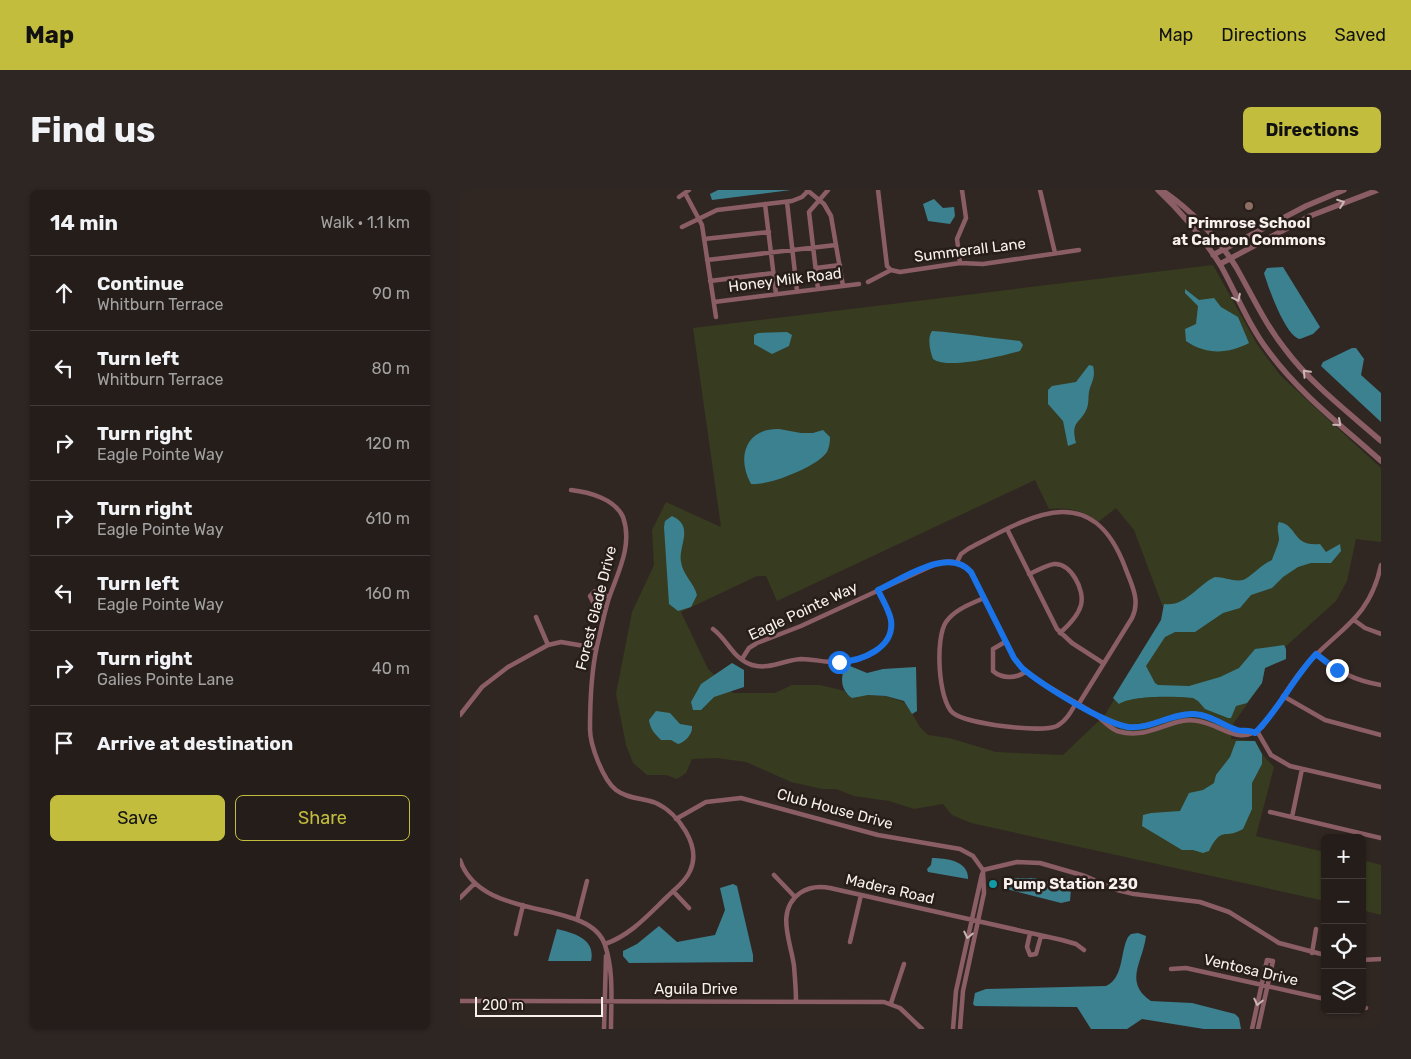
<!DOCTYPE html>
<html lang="en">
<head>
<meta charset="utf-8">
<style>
  body { margin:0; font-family:Rubik,sans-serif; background:#2d2623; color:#f1f3f6 }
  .controls { position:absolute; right:15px; bottom:15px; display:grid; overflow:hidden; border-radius:8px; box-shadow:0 1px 4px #0004 }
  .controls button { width:45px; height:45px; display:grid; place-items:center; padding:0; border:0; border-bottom:1px solid #423b39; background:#251d1a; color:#f1f3f6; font:25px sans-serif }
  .scale { position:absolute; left:15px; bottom:12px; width:128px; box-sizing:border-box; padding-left:5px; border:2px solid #f7f0ed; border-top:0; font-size:14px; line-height:18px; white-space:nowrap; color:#f7f0ed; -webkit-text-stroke:4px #271d19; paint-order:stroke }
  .stop { position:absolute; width:15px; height:15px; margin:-11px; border:4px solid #1a73e8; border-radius:50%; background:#fff }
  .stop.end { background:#1a73e8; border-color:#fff; box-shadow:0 1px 5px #0008 }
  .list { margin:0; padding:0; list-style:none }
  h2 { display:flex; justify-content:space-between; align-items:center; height:65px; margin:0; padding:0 20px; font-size:21px }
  h2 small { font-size:16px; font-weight:400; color:#a3a2a2 }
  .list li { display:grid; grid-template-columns:32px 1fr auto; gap:15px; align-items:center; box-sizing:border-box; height:75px; padding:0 20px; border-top:1px solid #423b39 }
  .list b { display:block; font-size:19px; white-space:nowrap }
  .list p { margin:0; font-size:16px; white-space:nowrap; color:#a3a2a2 }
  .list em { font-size:16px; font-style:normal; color:#a3a2a2 }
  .actions { display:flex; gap:10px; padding:15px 20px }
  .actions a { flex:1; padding:11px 0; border:1px solid #c3bd3e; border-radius:8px; text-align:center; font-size:18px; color:#c3bd3e }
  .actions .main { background:#c3bd3e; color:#111 }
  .icon { flex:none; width:28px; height:28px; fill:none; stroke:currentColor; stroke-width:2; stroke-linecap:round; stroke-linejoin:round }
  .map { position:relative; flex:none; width:921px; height:839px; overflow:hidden; border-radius:8px }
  header { display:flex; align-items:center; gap:30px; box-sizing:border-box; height:70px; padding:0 25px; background:#c3bd3e; color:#111 }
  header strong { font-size:24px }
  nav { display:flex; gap:28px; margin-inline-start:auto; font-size:18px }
  .intro { display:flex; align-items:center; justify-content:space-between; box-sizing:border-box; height:120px; padding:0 30px }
  h1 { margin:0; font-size:35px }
  .button { padding:12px 22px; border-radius:8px; background:#c3bd3e; color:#111; font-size:18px; font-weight:700 }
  main { display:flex; gap:30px; padding:0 30px }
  aside { flex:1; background:#251d1a; border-radius:8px; box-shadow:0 1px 4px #0004 }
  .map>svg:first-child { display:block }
</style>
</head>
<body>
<header>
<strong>Map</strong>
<nav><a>Map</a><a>Directions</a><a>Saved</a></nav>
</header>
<div class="intro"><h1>Find us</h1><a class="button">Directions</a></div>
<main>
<aside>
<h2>14 min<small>Walk · 1.1 km</small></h2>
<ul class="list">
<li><svg class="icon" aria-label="ahead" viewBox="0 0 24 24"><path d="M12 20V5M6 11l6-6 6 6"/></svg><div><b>Continue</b><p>Whitburn Terrace</p></div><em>90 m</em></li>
<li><svg class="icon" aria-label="left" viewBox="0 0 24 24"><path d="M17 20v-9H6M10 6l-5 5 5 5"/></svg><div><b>Turn left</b><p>Whitburn Terrace</p></div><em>80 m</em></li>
<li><svg class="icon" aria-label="right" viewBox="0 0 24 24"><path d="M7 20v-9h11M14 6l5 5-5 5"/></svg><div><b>Turn right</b><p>Eagle Pointe Way</p></div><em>120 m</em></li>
<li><svg class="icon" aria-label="right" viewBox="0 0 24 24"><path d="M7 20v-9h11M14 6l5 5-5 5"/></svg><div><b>Turn right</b><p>Eagle Pointe Way</p></div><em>610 m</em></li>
<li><svg class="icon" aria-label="left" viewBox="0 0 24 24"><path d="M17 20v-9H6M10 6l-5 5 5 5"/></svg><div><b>Turn left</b><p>Eagle Pointe Way</p></div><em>160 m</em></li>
<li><svg class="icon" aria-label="right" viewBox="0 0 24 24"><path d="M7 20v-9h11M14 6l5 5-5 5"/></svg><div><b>Turn right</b><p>Galies Pointe Lane</p></div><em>40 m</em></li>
<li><svg class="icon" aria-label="arrive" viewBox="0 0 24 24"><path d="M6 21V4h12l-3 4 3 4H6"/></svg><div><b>Arrive at destination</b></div></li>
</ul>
<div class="actions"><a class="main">Save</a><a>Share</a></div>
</aside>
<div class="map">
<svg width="921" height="839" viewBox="0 0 921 839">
  <rect width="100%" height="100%" fill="#312722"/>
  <path fill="#373b1f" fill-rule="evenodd" d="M753,75L797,154L820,185L921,278V352L896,349L887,391L876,411L825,457L826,469L805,478L802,493L773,534L771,549L795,551L802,564L814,577L796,646L865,662V711L511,633L492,625L483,614L454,619L429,611L394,606L376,599H362L331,592L286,572L256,568L232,569L226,583L217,589L206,585H187L173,573L166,555L156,504L172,422L194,375L192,340L206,312L261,337L233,138ZM575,290L589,319C607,317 624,320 638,332L656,318L674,340L704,420L701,430L645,525L603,565L536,562L489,548L468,545L460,537L446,513L426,506L386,504L385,501L360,495H332L315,503H273L248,479L221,422L297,386H306L317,411Z
    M902,670L921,675V725L902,720Z"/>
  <path fill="#3c8190" d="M258,0H331L252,10L250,4Z
    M474,9L483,18L494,17L495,26L490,34L468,31L463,14Z
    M823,77L860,137L853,144L840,149C826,147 808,97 804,83L807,78Z
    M725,99L739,110L754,108L761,117L778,127L789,153C768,164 746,165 726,151L725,139L736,134L738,116L725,103Z
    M472,141C502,143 530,148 560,151L563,155L560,161C542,166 488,180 473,169C470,161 467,148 472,141Z
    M327,142L332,145L329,156L312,164L294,154V145L298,143Z
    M892,158H896L904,169L901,185L921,203V232L861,176L863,172Z
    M629,175L633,176C636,188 631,192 629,202C628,208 629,213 627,218C621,234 610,230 616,253L608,256L603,231L588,214V200L592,196L616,192Z
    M319,239L341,243H353L363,240L370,247C370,252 369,258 367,262C357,277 308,296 291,294C276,267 286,238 319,239Z
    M212,326C235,336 218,356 221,372C223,385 234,393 237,405L231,417L218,421L209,414L204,337L205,331Z
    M819,332C838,335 832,357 860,354L866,362L880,354L881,361L871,373H851L838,377L823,387L812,398L791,405L780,418L763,423L735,442H715L705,447L686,476L695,493L698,495L729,496L760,487L779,478L795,459L824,455L826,459V469L805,478L802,493L787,513L776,516L771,528H768L745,519L738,511L733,508C716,506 672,505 659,514L653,508L701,430L704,414C726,417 737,395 755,387C764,387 774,392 783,390C790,388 800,375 812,370C814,364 818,355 819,350C819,343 816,339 819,332Z
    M272,473L284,480V497L254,507L241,520H233L231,512L241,494Z
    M390,476L407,483L423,479L456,477L457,521L452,524L444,511L426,506L408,505L392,508C382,501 380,491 384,479Z
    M196,521L210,523L220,534L232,536C233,544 225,552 218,554L211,550H201C195,544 190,539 189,530Z
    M776,551H795L802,564V574L792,593V619L783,639C764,650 762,635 749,661L743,663L733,660H722L682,636L683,625L691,623L720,621L729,603L743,600L754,593L756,585L770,567Z
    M472,668C486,668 509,671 508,689L468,682L467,679L471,675Z
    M547,688H573L609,696L611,699L610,711L601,713L546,699L543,693Z
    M273,694L277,696L293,765V772L169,773L163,766V761L177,754L199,736L217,752L255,745L265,720L260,698Z
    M97,739C114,743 136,749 131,771H88Z
    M678,743L686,746C683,772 663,792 691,811L732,813L775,824L779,828L781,839H744L682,829L667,839H631L617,817L515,816L513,814L515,803L526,799L646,796C664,788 660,762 668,747L671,744Z"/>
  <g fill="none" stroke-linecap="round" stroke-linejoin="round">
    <path stroke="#8b5e65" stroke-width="4.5" d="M347,0L364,14L371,26L383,96
      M418,0L427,76L431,80
      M580,0L595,63
      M225,3L242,35L256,127
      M219,7L229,0
      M327,12L337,101
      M305,14L316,104
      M222,37L257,20L332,11L342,7L348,1
      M244,49L309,42
      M247,70L376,55
      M500,73L497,49L506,28L502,0
      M356,78L380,75
      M250,91L313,83
      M408,92L431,80L440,82L500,73L523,74L619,60
      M358,99L349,22L368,0
      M254,112L399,94
      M111,300C129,302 155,309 163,327C173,355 158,382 149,408C144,423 141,440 137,456C131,483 130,511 130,539C130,555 143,590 156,600C168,609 183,608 196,613C218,623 242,656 230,681C226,691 215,699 208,706C188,725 171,745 145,754
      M547,339L597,439L612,453L643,473
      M497,372L501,364L508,359C569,327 631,287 665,377C671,394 681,410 672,428L618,515
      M569,384C577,381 586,375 594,374C611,373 625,400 621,415C618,426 609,435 600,443
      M524,408C511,414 495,419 486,432C475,448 478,510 493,523C507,534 581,543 597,536C606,531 611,522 616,513
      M146,417L133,412L130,406L135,401L149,407
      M76,427L88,455
      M894,430L905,438L921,444
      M253,439C268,450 273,469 292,475C309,480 324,470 341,469C354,469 367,473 379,472C401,472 433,458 431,432C430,421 423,410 418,400
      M545,452L533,459V481C542,489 557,489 566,481
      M856,464C875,481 896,491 921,495
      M282,469L289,458L297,453L341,436L478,373C493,369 505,373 513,386L554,468L562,478C584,497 611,508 636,525C643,530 648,537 657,541C664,543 672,544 679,543C699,541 717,527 738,531C763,535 779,557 802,537C817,519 827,498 842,480C875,440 909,432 921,375
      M823,506L865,530L921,545
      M0,525L22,497L48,477L88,455L101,452L136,458
      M640,526C650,530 661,537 673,537C695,537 714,522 737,524C752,526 762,535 776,540C783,542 789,539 795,543
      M797,541L811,565L830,576L921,597
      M810,622L921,648
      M832,627L842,579
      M216,629L246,612L281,608L418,645L500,659L513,666L523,680L524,703L503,801L500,839
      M0,670C22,734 129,707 145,755C154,782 151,811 151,839
      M523,680L557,672L580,673L625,686L657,700L674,704L740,712L769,722L819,753L865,765
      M314,685L335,707
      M213,701L229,718
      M0,708L15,693
      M117,730L127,691
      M570,743L567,757L570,765L576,764L581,746
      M56,744L63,715
      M390,752L401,705
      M852,763L856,739
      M902,770L921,769
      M711,779L726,778L865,809
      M0,811L424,812L440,818L462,839
      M336,811C336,800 335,788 334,776C331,752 315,721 340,703C349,697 360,696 370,698L602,750L616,754L624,760
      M431,813L444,774
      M902,817L906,818
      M144,839L146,766
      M493,839L496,801L522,684
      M792,839L807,770L813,771L798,839"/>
    <path stroke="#8b5e65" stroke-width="5.5" d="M698,0C722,23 743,47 761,76C777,105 789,136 809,162C840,204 882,236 921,271
      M703,1C731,20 758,48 776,77C792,105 805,134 825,159C851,194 888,222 921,251
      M753,65L846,16L884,0
      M760,74L850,26L918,0"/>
  </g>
  <defs><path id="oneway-chevron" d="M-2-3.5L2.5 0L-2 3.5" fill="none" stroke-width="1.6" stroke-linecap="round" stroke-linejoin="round" transform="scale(1.25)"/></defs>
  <g stroke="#ccb6b7">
    <use href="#oneway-chevron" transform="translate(881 13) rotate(-20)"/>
    <use href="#oneway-chevron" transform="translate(777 108) rotate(64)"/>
    <use href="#oneway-chevron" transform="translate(846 183) rotate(-134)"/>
    <use href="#oneway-chevron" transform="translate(878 233) rotate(41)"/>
    <use href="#oneway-chevron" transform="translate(508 745) rotate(102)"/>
    <use href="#oneway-chevron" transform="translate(798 812) rotate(103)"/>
  </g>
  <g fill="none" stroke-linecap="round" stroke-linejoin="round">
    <path stroke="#1a73e8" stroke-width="6" d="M379,472C402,471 435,458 431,430C429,420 422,409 418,400C443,389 488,356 511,382L554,468L562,478C582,495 643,533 668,537C690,540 711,523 734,524C751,525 762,535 777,540C783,542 789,539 795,543C819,520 833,488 856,464L877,480"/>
  </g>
  <circle fill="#8d6e63" stroke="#271d19" stroke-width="2" cx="789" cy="16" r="5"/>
  <circle fill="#0f9aa8" stroke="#271d19" stroke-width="2" cx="533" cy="694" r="5"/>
  <g text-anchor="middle" stroke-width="5" stroke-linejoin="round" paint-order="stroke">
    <g font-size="15" font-weight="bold" fill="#f7f0ed" stroke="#271d19">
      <text x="789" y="38">Primrose School<tspan x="789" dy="17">at Cahoon Commons</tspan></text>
      <text x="543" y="699" text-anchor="start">Pump Station 230</text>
    </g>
    <g font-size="15" fill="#f7f0ed" stroke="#271d19">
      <text transform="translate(510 60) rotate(-7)" y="5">Summerall Lane</text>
      <text transform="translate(325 90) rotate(-7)" y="5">Honey Milk Road</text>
      <text transform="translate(136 418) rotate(-76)" y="5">Forest Glade Drive</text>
      <text transform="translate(343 421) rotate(-25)" y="5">Eagle Pointe Way</text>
      <text transform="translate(375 619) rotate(15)" y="5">Club House Drive</text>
      <text transform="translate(430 699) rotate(13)" y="5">Madera Road</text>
      <text transform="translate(791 780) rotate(13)" y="5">Ventosa Drive</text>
      <text x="236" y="804">Aguila Drive</text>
    </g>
  </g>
</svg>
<div class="controls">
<button>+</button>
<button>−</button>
<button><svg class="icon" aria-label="locate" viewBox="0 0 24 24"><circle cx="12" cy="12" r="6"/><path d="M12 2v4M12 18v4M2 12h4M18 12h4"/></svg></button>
<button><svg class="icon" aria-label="layers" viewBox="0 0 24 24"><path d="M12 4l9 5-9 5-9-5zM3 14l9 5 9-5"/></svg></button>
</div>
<div class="scale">200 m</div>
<div class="stop" style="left:379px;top:472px"></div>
<div class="stop end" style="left:877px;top:480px"></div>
</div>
</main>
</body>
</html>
